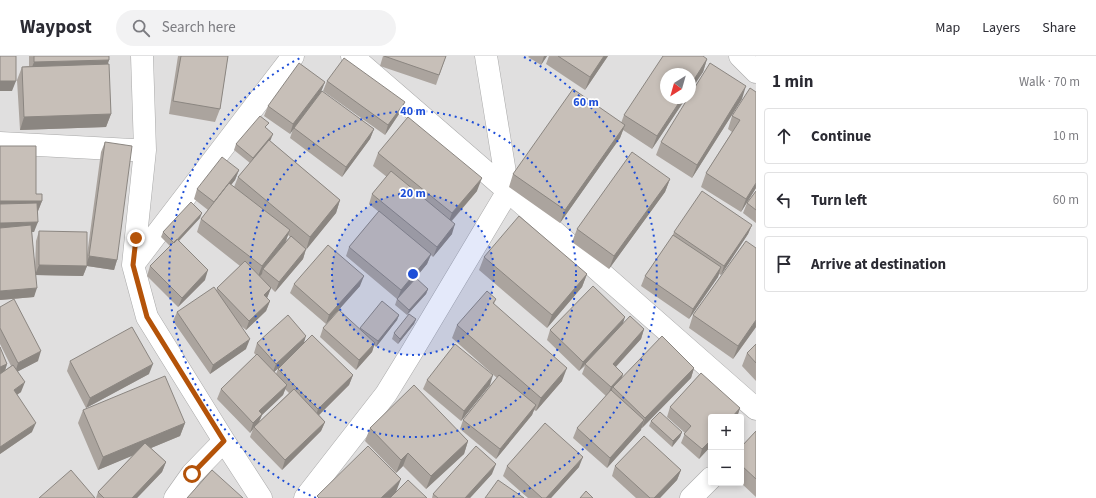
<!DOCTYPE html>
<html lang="en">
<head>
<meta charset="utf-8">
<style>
  body { margin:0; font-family:"Source Sans 3",sans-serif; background:#f2f2f3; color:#2b2b33 }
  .controls { position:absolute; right:12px; bottom:12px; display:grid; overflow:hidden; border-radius:4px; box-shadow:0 2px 6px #0003 }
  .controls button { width:36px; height:36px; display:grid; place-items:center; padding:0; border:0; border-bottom:1px solid #e1e1e2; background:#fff; color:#2b2b33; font:20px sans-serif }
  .compass { position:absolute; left:660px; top:12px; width:36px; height:36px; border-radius:50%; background:#fff; box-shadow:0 2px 6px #0003; rotate:217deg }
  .stop { position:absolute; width:12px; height:12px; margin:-9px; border:3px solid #b45309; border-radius:50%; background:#fff }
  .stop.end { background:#b45309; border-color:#fff; box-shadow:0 1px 4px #0008 }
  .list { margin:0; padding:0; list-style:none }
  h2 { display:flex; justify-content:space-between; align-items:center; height:52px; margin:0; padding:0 16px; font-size:17px }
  h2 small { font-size:13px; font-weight:400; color:#7c7c81 }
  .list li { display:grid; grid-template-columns:26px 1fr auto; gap:12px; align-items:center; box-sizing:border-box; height:56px; margin:0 8px 8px; padding:0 8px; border:1px solid #e1e1e2; border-radius:4px }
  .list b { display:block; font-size:15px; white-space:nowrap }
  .list em { font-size:13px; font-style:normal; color:#7c7c81 }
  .icon { flex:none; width:22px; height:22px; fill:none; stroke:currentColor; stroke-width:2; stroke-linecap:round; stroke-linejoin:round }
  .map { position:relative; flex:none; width:756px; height:442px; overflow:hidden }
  header { display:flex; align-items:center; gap:24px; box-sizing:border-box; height:56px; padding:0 20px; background:#fff; border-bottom:1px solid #e1e1e2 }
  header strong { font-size:19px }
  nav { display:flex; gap:22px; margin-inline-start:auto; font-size:14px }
  .search { width:280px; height:36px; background:#f2f2f3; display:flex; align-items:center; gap:10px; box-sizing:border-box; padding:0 14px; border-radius:22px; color:#7c7c81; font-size:15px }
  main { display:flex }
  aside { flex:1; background:#fff }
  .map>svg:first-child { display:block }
</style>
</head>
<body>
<header>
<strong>Waypost</strong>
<div class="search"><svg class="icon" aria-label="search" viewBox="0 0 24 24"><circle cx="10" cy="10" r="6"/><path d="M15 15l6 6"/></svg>Search here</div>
<nav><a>Map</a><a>Layers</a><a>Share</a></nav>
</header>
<main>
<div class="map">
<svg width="756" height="442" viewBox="0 0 756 442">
  <rect width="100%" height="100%" fill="#f2efe9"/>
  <path fill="#e0dfdf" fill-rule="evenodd" d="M0,0H756V442H0ZM666,18H690V42H666ZM711,361H741V427H711Z"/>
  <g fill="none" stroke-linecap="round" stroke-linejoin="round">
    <defs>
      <path id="minor" d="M142,0L145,94L133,209L147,261L224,385L261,442
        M486,0L508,135L756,353
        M740,0L756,16
        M0,87L132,94
        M133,209L293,0
        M175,442L192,418L224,385
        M305,442L386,338L410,299L508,135L352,0
        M691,442L711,422"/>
    </defs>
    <use href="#minor" stroke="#a9a9a9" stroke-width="23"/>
    <use href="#minor" stroke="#fff" stroke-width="22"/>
  </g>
  <path fill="#aba49e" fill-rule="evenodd" d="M29,0H109L108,8L111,58L106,71L20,74L17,24L22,11L29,10Z
    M178,0H228L220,53L215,66L169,58Z
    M383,0H446L436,29L380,10Z
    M529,0H547L541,9L528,1Z
    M549,0H608L585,34L546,8Z
    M707,3L703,16L690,35V18L666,42H686L652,93L623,74L620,82L560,167L509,131L513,118L621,67L624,59Z
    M327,25L401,55L385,79L323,35Z
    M325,26L321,35L374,73L370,83L342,121L290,82L293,73L290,78L264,60L268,50Z
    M756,36V132L741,156L701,131L706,117L732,76L728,73L732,60Z
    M742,43L692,122L656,99L661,86Z
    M267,72L271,83L270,85L340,144L336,157L306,193L303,203L275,236L271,232L267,242L270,245L266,255L246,274L239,268L246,293L210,318L173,265L177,256L216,235L217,232L240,210L197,176L201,163L208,154L194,143L197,133L239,114L235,124L231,129L234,131L238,121L250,107L234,94L236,88ZM288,179L290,181L286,185Z
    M105,86L117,204L114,214L87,210L83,220L36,219L34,241L0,244L36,138L42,145L38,155L34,176H32L35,213L36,185L39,175L87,199L101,96Z
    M378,97L477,135L452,165V178L433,201L431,199L427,208L413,225L428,233L426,238L407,259L395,249L397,243L346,200L349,191L379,156L369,148L372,138L387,121L373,110Z
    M670,123L665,136L609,213L572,186L577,173Z
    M756,135V167L743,157L747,147Z
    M200,162L179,185L205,224L178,251L147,220L150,210L170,190L161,181L163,176Z
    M752,169L748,178L721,219L719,218L718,221L689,263L641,230L645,220L672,181L674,176Z
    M484,201L587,218L582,231L547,272L479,214Z
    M294,228L360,230L326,268L290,237Z
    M496,243L494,248L562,325L536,355L534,354L532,359L496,403L460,373L463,364L497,322L452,282L457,269Z
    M0,251L38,305L18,315L21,336L17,339L32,376L0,398V291L7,308L5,314L11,310L0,288Z
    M399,259L397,264L376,291L374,289L372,296L356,314L320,281L323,272L360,273V272Z
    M693,259L756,271L733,303L689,272Z
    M416,263L414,268L398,288L392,283L394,277Z
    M623,267L644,273L641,283L616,311L623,318L622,322L694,312L691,322L642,372H641V374L607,412L573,382L577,372L606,340L582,318L585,310L579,315L547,284L550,274Z
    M257,287H304L353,319L349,329L319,359L325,366L321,375L282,414L250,381L253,373L250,377L217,343L221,333L256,299L254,297ZM278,312V313L276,318L274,316ZM285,333L289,337L259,366L262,359L283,339Z
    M756,288V325L742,310L747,297Z
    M70,305L149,318L86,352L67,315Z
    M427,324L490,329L461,365L423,333Z
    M670,351L740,352L737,361H711V390L699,403L681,387L685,377L667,361Z
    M83,354L185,367L180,380L151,392L166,406L162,416L137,442H96L98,436L133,399L98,414L78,367Z
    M651,365L682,376L680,381L672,391L649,370Z
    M370,372L468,385L464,398L426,433L403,410L396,417L365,385Z
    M756,375V441L741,427V391Z
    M507,410L579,411L551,442H528L503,420Z
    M615,410L681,414L677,424L660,442H636L612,420Z
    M492,418L470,442H432L433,438Z"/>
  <path fill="#8b8681" d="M544,0H547L541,9Z
    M604,0H608L585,34L590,21Z
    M707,3L703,16L690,35V30Z
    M109,4L105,17L29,19L34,6Z
    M0,25H16L12,35H0Z
    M325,26L321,36L290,78L293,68Z
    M746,30L742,43L692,122L697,109Z
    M682,42H686L652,93L657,80Z
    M405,46L401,55L385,79L388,69Z
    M111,58L106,71L20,74L24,61Z
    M625,69L620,82L560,167L565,154Z
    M374,73L370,83L342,121L346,111Z
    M273,78L271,83L251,108L253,102Z
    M239,114L235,124L210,155L214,146Z
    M482,122L477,135L447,170L452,157Z
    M670,123L665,136L609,213L614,200Z
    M756,127V132L741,156L746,143Z
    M340,144L336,157L306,194L310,181Z
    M0,145H42L38,155L0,154Z
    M202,157L200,162L172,192L174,187Z
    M38,166L34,176L0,177V167Z
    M455,168L452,178L433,201L437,191Z
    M752,169L748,178L721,219L724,210Z
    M290,174L285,187L263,213L262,218L257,223L262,210Z
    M306,193L303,203L275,236L279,226Z
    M431,198L427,208L397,244L401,234Z
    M89,200L117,204L114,214L87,210L83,220L35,219L39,209L86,210Z
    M721,211L718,221L689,263L693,253Z
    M208,214L205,224L178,251L182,242Z
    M587,218L582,231L547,272L552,259Z
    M364,220L360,230L326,268L329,259Z
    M37,232L34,241L0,244V235Z
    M271,232L267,242L261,249L264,239Z
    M428,233L426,238L407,259L409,254Z
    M270,245L266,255L246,274L249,265Z
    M399,259L397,264L376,291L378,285Z
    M625,261L622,271L585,308L579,315L583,306Z
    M416,263L414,268L398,288L400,283Z
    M756,264V271L733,303L738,290Z
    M644,273L641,283L609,318L613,308Z
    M306,280L303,290L272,318L276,308Z
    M250,283L246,293L210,318L213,309Z
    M375,287L372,296L356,314L359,304Z
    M41,295L38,305L15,317L18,307Z
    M7,308L4,318L0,320V311Z
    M153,308L149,318L86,352L90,342Z
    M567,312L562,325L536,355L541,342Z
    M694,312L691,322L642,372L645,362Z
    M623,318L620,327L613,331L610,338L607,341L611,331Z
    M353,319L349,329L315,363L318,353Z
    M493,319L490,329L461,365L464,355Z
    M25,326L21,336L10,343L14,334Z
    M287,329L283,339L262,359L258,368L254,371L253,373L250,377L253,367L259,355Z
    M536,349L532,359L496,403L500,393Z
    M740,352L737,361H732Z
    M644,364L641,374L607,412L610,402Z
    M325,366L321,375L282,414L285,404Z
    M36,367L32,376L0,398V391Z
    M185,367L180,380L98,414L103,401Z
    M682,376L680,381L672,391L673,385Z
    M711,384V390L699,403L702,393Z
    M468,385L464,398L426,433L431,420Z
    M408,397L403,410L396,417L401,404Z
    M583,401L579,411L551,442H546Z
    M166,406L162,416L137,442H132Z
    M496,408L492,418L470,442H465Z
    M681,414L677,424L660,442H654Z
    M401,423L396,436L390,442H381Z"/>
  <path fill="#c7bfb8" stroke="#8b8681" d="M0,0H16V25H0Z
    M34,0H109V4L34,6Z
    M181,0H228L220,53L173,45Z
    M384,0H446L439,19Z
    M558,0H604L590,21Z
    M663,0H703L707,3L690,30V18H666V42H682L657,80L624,59Z
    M344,2L405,46L388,69L327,25Z
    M299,7L325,26L293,68L268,50Z
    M710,7L746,30L697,109L661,86L688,42H690V39Z
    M109,8L111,58L24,61L22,11Z
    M750,32L756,36V127L746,143L706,117L740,64L732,60Z
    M573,33L625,69L565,154L513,118Z
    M322,35L374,73L346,111L294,72Z
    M260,60L269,67L265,71L273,78L253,102L236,88Z
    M408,61L482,122L452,157L378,97Z
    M269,84L340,144L310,181L238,121Z
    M105,86L132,90L117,204L89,200Z
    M0,90H36V138H42V145H0Z
    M632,96L670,123L614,200L577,173Z
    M222,101L239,114L214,146L197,133Z
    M391,115L455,168L437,191L372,138Z
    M229,127L290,174L262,210L201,163Z
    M702,135L752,169L724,210L674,176Z
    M756,135V154L747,147Z
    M191,146L202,157L174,187L163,176Z
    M37,147L38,166L0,167V148Z
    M379,155L431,198L401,234L349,191Z
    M519,160L587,218L552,259L484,201Z
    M31,169L37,232L0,235V172Z
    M39,175L87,176V210L39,209Z
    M673,179L721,211L693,253L645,220Z
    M291,180L306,193L279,226L263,213Z
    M177,183L208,214L182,242L150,210Z
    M746,185L756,192V264L738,290L693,259Z
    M328,189L364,220L329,259L294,228Z
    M245,205L271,232L264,239L270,245L249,265L217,232Z
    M416,222L428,233L409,254L397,243Z
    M593,230L625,261L583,306L550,274Z
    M214,231L250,283L213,309L177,256Z
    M487,235L496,243L493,247L567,312L541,342L457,269Z
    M14,243L41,295L18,307L0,272V251Z
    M382,245L399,259L378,285L360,272Z
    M339,254L375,287L359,304L323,272Z
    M409,258L416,263L400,283L394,277Z
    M288,259L306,280L276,308L257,287Z
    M630,260L644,273L613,308L623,318L611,331L585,308Z
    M132,271L153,308L90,342L70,305Z
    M312,279L353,319L318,353L278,313Z
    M662,280L694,312L645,362L613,331Z
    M455,288L493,319L464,355L427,324Z
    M756,288V307L747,297Z
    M0,291L7,308L0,311Z
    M257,298L287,329L259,355L262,358L253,367L221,333Z
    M13,309L25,326L14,334L36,367L0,391V318Z
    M701,317L740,352L732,361H711V384L702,393L684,378L691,370L670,351Z
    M499,319L536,349L500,393L463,364Z
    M165,320L185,367L103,401L83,354Z
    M414,329L468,385L431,420L408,397L401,404L370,372Z
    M294,333L325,366L285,404L254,371Z
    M611,334L644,364L610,402L577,372Z
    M660,356L682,376L673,385L651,365Z
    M545,367L583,401L546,442H542L507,410Z
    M756,375V423L741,409V391Z
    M644,380L681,414L654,442H650L615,410Z
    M145,387L166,406L132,442H104L98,436Z
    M368,390L401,423L381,442H319L317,440Z
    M476,390L496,408L465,442H438L433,438Z
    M71,414L95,442H39Z
    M212,414L243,442H187Z
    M408,424L427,442H390Z
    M498,424L524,442H485Z
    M586,435L593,442H580Z"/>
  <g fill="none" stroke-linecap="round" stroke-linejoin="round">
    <path stroke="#b45309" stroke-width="5" d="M136,182L133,209L147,261L224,385L192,418"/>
  </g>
  <circle cx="413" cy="218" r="81" fill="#1d4ed8" fill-opacity=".12"/>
  <g fill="none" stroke="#1d4ed8" stroke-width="2" stroke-dasharray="2 4">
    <circle cx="413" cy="218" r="81"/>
    <circle cx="413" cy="218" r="163"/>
    <path d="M316 442A244 244 0 0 1 302 1M524 1A244 244 0 0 1 510 442"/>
  </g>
  <circle cx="413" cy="218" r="6" fill="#1d4ed8" stroke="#fff" stroke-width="2"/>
  <g font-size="12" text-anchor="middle" font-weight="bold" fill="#1d4ed8" stroke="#fff" stroke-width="3.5" stroke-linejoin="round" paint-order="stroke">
    <text x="586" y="50">60 m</text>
    <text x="413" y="59">40 m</text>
    <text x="413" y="141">20 m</text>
  </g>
</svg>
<div class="controls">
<button>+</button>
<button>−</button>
</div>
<svg class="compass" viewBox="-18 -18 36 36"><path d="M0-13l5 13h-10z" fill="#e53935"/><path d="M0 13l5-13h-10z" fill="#7c7c81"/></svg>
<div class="stop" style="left:192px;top:418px"></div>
<div class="stop end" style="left:136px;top:182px"></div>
</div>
<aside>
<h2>1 min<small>Walk · 70 m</small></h2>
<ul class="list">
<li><svg class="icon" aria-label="ahead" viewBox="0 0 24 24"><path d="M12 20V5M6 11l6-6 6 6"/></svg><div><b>Continue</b></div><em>10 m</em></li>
<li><svg class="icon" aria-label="left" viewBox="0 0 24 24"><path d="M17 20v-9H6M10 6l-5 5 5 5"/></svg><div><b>Turn left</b></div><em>60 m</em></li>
<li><svg class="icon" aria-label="arrive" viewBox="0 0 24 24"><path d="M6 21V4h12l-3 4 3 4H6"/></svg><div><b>Arrive at destination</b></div></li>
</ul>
</aside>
</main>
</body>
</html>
